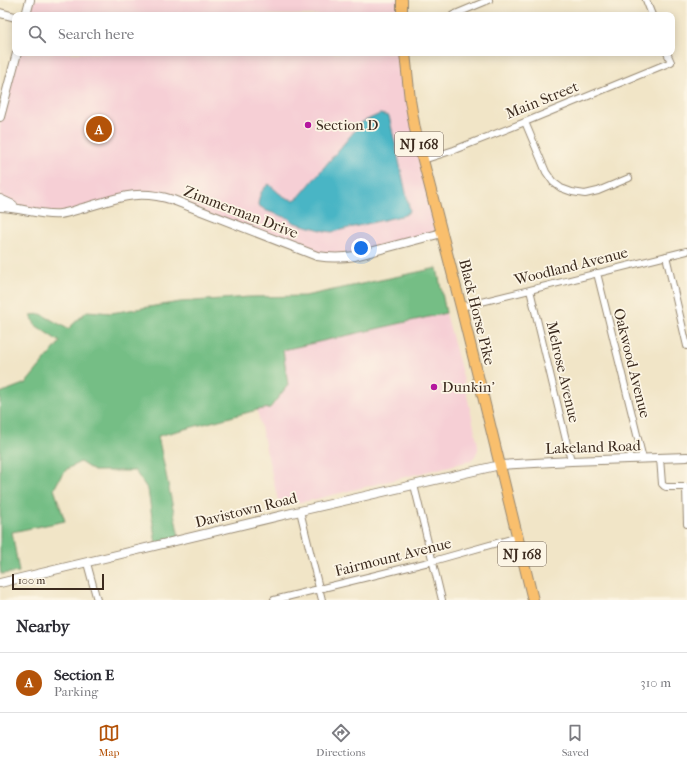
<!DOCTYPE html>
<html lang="en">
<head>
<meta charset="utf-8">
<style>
  body { margin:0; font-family:"IM FELL French Canon",serif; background:#f2f2f3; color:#2b2b33 }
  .scale { position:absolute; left:12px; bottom:10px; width:92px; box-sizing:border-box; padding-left:4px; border:2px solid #3b2a1e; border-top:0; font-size:11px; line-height:14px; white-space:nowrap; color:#3b2a1e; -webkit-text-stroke:3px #fcf5e5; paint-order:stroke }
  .you { position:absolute; left:361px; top:248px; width:14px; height:14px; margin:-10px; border:3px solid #fff; border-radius:50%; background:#1a73e8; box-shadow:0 0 0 6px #1a73e833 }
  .badge { display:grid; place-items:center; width:26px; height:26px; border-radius:50%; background:#b45309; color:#fff; font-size:13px; font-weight:700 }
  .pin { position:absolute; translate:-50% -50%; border:2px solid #fff; box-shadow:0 1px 4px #0006 }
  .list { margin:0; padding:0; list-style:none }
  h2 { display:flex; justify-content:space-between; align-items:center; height:52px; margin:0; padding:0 16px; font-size:17px }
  h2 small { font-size:13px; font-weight:400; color:#7c7c81 }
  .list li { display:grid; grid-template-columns:26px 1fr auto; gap:12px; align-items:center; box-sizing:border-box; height:60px; padding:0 16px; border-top:1px solid #e1e1e2 }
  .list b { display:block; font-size:15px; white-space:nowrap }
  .list p { margin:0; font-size:13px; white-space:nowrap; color:#7c7c81 }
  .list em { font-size:13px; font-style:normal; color:#7c7c81 }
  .icon { flex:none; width:22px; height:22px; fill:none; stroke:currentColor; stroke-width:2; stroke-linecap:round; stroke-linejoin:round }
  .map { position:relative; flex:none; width:687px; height:600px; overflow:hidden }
  .search { position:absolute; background:#fff; box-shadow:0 2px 10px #0003; left:12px; right:12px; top:12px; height:44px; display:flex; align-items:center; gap:10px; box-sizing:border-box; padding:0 14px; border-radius:8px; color:#7c7c81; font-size:15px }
  .sheet { height:112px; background:#fff }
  nav { display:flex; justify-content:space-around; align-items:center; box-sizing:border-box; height:56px; border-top:1px solid #e1e1e2; background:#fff; font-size:11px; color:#7c7c81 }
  nav a { display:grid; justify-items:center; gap:2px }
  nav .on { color:#b45309 }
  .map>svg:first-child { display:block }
</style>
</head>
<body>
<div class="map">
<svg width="687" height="600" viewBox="0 0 687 600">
  <rect width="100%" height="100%" fill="#fcf5e5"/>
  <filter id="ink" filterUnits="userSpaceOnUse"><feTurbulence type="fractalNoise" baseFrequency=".025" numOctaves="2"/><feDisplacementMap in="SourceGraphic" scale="8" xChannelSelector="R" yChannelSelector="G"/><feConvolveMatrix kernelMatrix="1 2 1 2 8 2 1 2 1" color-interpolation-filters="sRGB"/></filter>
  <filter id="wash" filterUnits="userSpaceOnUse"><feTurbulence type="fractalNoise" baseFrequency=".012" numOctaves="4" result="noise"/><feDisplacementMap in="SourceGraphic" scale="16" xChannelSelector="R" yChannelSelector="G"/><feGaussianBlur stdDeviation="0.9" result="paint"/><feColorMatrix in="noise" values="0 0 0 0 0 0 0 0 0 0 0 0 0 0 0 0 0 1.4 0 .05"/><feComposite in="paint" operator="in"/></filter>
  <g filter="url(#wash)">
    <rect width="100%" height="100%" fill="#f1e5c7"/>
    <path fill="#f6cfd5" d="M30,0H402V15H26Z
      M17,53H405L410,100L442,233L334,258L151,195L72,211L40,213L0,199V117Z
      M446,313L463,377L478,445V450L475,456L470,461L308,501L279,505L257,410L271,408L288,385L282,350Z"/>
    <path fill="#74be85" stroke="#587452" d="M437,268L446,313L283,350L288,385L270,408L257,410L158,436L179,537L156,544L148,490L135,471H94L80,462L67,469L61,476L54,489L65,521L12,532L19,572L1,574L0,565V393L26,383L60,342L35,325L31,315L41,314L68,329L87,311L111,313L180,302L249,297L305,296Z"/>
    <path fill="#48b5c5" stroke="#427072" d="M380,114L389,116L410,211L405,215L332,232L325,231L295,223L288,218L267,211L258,205C259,195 261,190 269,184C277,191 282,198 294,200L299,197L362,122Z"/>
  </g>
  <g filter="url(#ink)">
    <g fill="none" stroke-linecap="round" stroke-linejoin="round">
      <defs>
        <path id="minor" d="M646,0L652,15
          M453,15L489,0
          M525,122L546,172L553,182L561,188L572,192L585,194L598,191L629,178
          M423,160L454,150L525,122L671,62L667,53
          M666,256L687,346
          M597,273L643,459
          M530,290L571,461
          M461,307L687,251
          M660,458L662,484L664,486L666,487H687
          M414,485L442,600
          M686,487L687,524
          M300,511L322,600
          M87,563L97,600
          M274,600L433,561L518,537"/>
        <path id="tertiary" d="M0,13L15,17
          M26,15L30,0
          M0,117L17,53
          M0,199L13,205
          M0,207C20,207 40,216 60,214C69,213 78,209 87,207C120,197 139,189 173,200L317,256C330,258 342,258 355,256L442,233
          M0,583L300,511L500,465L571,461L687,457"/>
        <path id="primary" d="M402,0V15
          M405,53L410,100L415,129L461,307L479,380L533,600"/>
      </defs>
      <use href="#minor" stroke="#968872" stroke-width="8"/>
      <use href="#tertiary" stroke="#968872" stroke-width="10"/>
      <use href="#primary" stroke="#968872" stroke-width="12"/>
      <use href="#minor" stroke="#fff" stroke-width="6"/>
      <use href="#tertiary" stroke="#fff" stroke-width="8"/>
      <use href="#primary" stroke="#f9bf6d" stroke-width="10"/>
    </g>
  </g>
  <g fill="#b5179e" stroke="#fcf5e5" stroke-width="1.5">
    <circle cx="308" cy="125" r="4"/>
    <circle cx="434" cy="387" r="4"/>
  </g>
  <g text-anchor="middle" stroke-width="3.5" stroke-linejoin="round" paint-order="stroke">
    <g fill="#fcf5e5" stroke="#75675a" stroke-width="1">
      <rect x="395" y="132" width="48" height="24" rx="3"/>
      <rect x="498" y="542" width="48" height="24" rx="3"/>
    </g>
    <g font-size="14" font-weight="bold" fill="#3b2a1e">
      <text x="419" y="149">NJ 168</text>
      <text x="522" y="559">NJ 168</text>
    </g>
    <g font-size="15" fill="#3b2a1e" stroke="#fcf5e5">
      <text transform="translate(542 100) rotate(-22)" y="5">Main Street</text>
      <text transform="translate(241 212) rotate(21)" y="5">Zimmerman Drive</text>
      <text transform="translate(571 266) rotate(-14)" y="5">Woodland Avenue</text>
      <text transform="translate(477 312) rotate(76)" y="5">Black Horse Pike</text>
      <text transform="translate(632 363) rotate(76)" y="5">Oakwood Avenue</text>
      <text transform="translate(563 372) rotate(77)" y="5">Melrose Avenue</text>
      <text transform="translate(593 447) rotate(-2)" y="5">Lakeland Road</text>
      <text transform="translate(246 510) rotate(-14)" y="5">Davistown Road</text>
      <text transform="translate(393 557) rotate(-14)" y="5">Fairmount Avenue</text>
    </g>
    <g font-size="15" fill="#3b2a1e" stroke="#fcf5e5" text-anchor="start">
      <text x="316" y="130">Section D</text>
      <text x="442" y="392">Dunkin'</text>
    </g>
  </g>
</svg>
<div class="scale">100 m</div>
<div class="you"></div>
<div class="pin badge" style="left:99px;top:129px">A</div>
<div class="search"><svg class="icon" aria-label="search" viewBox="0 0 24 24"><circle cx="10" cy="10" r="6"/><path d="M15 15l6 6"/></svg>Search here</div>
</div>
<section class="sheet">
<h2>Nearby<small></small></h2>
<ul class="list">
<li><span class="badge">A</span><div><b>Section E</b><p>Parking</p></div><em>310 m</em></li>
</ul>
</section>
<nav>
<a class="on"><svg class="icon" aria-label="map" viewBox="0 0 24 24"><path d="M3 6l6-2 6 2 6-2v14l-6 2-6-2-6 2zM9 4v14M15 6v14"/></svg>Map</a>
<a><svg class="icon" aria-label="directions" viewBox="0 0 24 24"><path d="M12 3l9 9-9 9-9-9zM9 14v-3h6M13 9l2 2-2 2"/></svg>Directions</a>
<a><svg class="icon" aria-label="saved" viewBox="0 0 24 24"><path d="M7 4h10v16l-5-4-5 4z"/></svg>Saved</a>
</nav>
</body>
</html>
